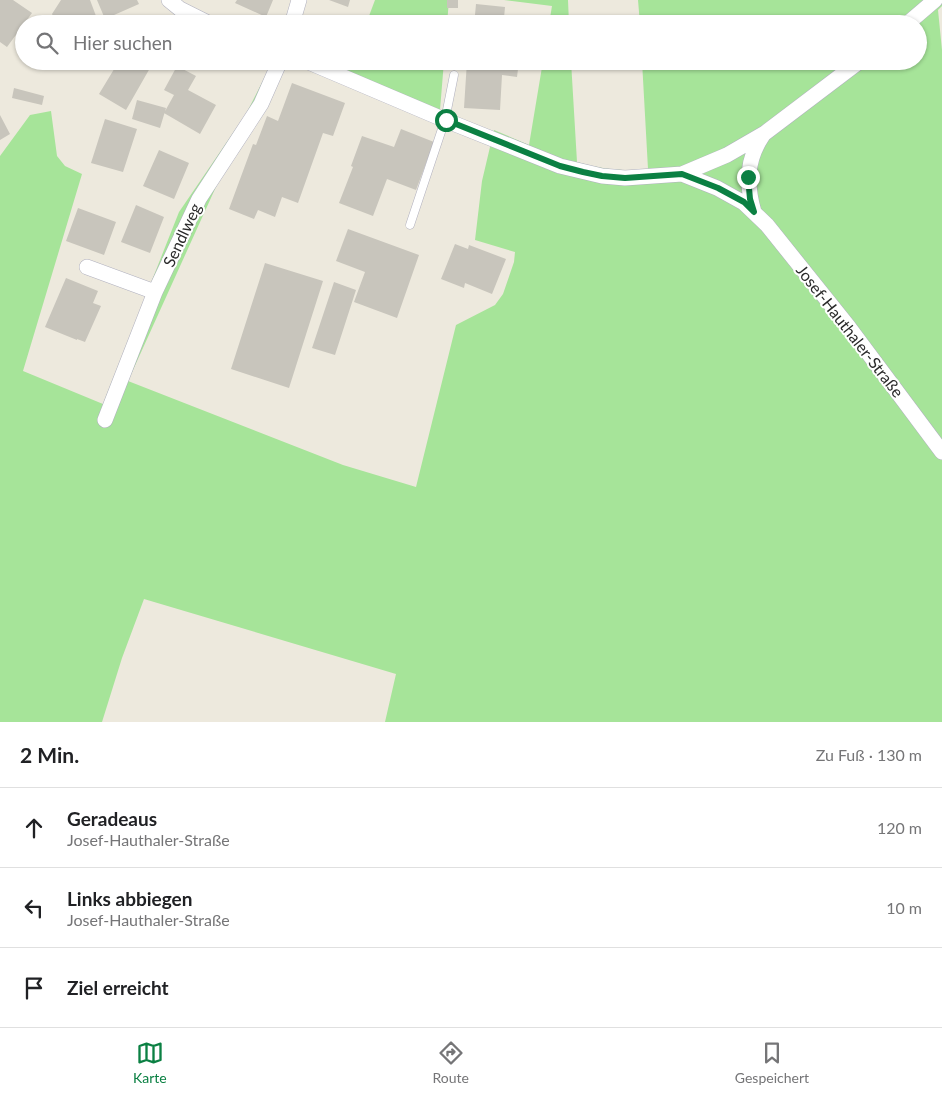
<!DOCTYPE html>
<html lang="de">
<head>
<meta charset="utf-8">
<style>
  body { margin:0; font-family:Lato,sans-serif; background:#f6f6f6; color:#202124 }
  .stop { position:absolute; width:15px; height:15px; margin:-11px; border:4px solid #0b8043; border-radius:50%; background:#fff }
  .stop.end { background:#0b8043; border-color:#fff; box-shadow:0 1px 5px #0008 }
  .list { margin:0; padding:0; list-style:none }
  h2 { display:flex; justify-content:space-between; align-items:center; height:65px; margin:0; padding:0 20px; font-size:21px }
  h2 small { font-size:16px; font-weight:400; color:#757577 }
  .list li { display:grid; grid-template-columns:32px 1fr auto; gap:15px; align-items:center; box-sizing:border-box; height:80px; padding:0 20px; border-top:1px solid #e0e0e0 }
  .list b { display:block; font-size:19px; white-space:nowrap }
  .list p { margin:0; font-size:16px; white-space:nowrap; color:#757577 }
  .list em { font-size:16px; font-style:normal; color:#757577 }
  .icon { flex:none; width:28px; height:28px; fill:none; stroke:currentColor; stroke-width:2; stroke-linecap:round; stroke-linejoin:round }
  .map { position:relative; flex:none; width:942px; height:722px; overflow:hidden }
  .search { position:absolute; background:#fff; box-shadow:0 1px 4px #0004; left:15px; right:15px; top:15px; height:55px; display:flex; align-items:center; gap:12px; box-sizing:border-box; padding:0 18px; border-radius:28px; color:#757577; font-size:19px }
  .sheet { height:305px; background:#fff }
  nav { display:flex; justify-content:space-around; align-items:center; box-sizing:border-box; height:70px; border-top:1px solid #e0e0e0; background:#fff; font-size:14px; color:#757577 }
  nav a { display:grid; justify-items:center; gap:2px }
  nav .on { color:#0b8043 }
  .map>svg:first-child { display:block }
</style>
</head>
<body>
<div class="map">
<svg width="942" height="722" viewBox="0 0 942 722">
  <rect width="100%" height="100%" fill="#ede9dd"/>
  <path fill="#a6e499" d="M375,0H449L447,24H366Z
    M504,0H568L569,24H549L552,6Z
    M638,0H942V6L938,10L942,50V722H385L396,674L144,599L122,658L102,722H0V156L30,115L51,111L57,156L65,166L82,174L23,371L103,404L179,212L246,114L273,61L128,381L343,465L416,487L456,325L495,305L503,294L514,262L515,252L475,240L482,181L494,130L529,145L543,61H571L577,162C600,169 624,172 648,169L642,61H918V24H640Z
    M351,61H444L440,110L348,71Z"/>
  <path fill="#c8c5bc" d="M0,0H13L32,13L7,47L0,42Z
    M61,0H90L99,24H57L52,14Z
    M97,0H137L139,4L105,19Z
    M237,0H273L266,17L235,3Z
    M329,0H350L348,7Z
    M447,0H458V8H447Z
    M476,4L505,7L504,18L475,15Z
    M119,61H154L126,110L99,94Z
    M467,61H519L517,77L502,75L500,110L464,108Z
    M177,66L196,76L188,90L216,105L200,134L164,113L174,95L164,90Z
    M292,83L345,103L333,136L323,133L298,203L282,197L275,217L258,210L254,219L229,209L253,144L256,145L267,116L278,121Z
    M14,88L44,96L42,105L12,98Z
    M137,100L166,108L160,128L132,119Z
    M0,115L10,134L0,140Z
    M105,119L137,129L123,172L91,163Z
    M401,129L434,142L416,190L387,179L373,216L339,203L353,167L351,166L362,136L394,147Z
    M159,150L189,163L174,199L143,186Z
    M136,205L164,217L150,253L121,242Z
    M78,208L116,222L104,255L66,241Z
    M348,229L419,255L397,318L354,302L365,272L336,261Z
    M455,244L468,249L469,245L506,259L492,294L465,283L464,288L441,279Z
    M265,263L323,281L289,388L231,369Z
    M66,278L98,291L93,303L101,306L85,342L77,339V340L45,327Z
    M334,282L356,290L335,355L312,348Z"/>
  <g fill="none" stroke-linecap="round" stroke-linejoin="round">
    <defs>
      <path id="lane" d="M410,225L445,120L454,75"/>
      <path id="street" d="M169,0L180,9L210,24
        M292,24L299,0
        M907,24L935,0
        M306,61L445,120L560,166L602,176L625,178L682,174L717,188L744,203L767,225L848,326L942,452
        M682,174L727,155L765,133L860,61
        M754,212C746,184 746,160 763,135
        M87,267L155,292
        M105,420L155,292L199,199L261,104L280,61"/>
    </defs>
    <use href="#lane" stroke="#b1b1bf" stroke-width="9"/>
    <use href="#street" stroke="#b1b1bf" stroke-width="16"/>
    <use href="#lane" stroke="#fff" stroke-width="8"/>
    <use href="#street" stroke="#fff" stroke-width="15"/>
  </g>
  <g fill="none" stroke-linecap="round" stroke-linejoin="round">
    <path stroke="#0b8043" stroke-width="6" d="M446,120L560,166L583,172L602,176L625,178L682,174L718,188L744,202L754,212L750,199L748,177"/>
  </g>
  <g text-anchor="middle" stroke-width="4" stroke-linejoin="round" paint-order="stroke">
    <g font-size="16" fill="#2b2b2b" stroke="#fff">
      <text transform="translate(182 235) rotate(-65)" y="6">Sendlweg</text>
      <text transform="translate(850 331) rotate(52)" y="6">Josef-Hauthaler-Straße</text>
    </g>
  </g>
</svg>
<div class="stop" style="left:446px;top:120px"></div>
<div class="stop end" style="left:748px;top:177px"></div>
<div class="search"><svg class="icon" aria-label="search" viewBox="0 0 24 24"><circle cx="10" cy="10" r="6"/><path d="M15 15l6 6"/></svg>Hier suchen</div>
</div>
<section class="sheet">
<h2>2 Min.<small>Zu Fuß · 130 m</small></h2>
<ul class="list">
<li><svg class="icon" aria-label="ahead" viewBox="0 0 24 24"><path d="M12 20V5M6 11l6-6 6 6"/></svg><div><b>Geradeaus</b><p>Josef-Hauthaler-Straße</p></div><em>120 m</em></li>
<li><svg class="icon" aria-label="left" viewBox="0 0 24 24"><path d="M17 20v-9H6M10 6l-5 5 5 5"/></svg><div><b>Links abbiegen</b><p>Josef-Hauthaler-Straße</p></div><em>10 m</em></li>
<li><svg class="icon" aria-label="arrive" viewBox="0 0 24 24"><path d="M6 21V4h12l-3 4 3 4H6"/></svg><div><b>Ziel erreicht</b></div></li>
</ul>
</section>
<nav>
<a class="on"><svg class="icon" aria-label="map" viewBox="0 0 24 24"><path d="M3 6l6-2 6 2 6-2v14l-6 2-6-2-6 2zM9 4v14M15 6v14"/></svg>Karte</a>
<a><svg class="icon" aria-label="directions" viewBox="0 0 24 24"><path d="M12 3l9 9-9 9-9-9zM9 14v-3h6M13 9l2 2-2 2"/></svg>Route</a>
<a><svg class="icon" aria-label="saved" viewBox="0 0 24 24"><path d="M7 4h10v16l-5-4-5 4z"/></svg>Gespeichert</a>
</nav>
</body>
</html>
